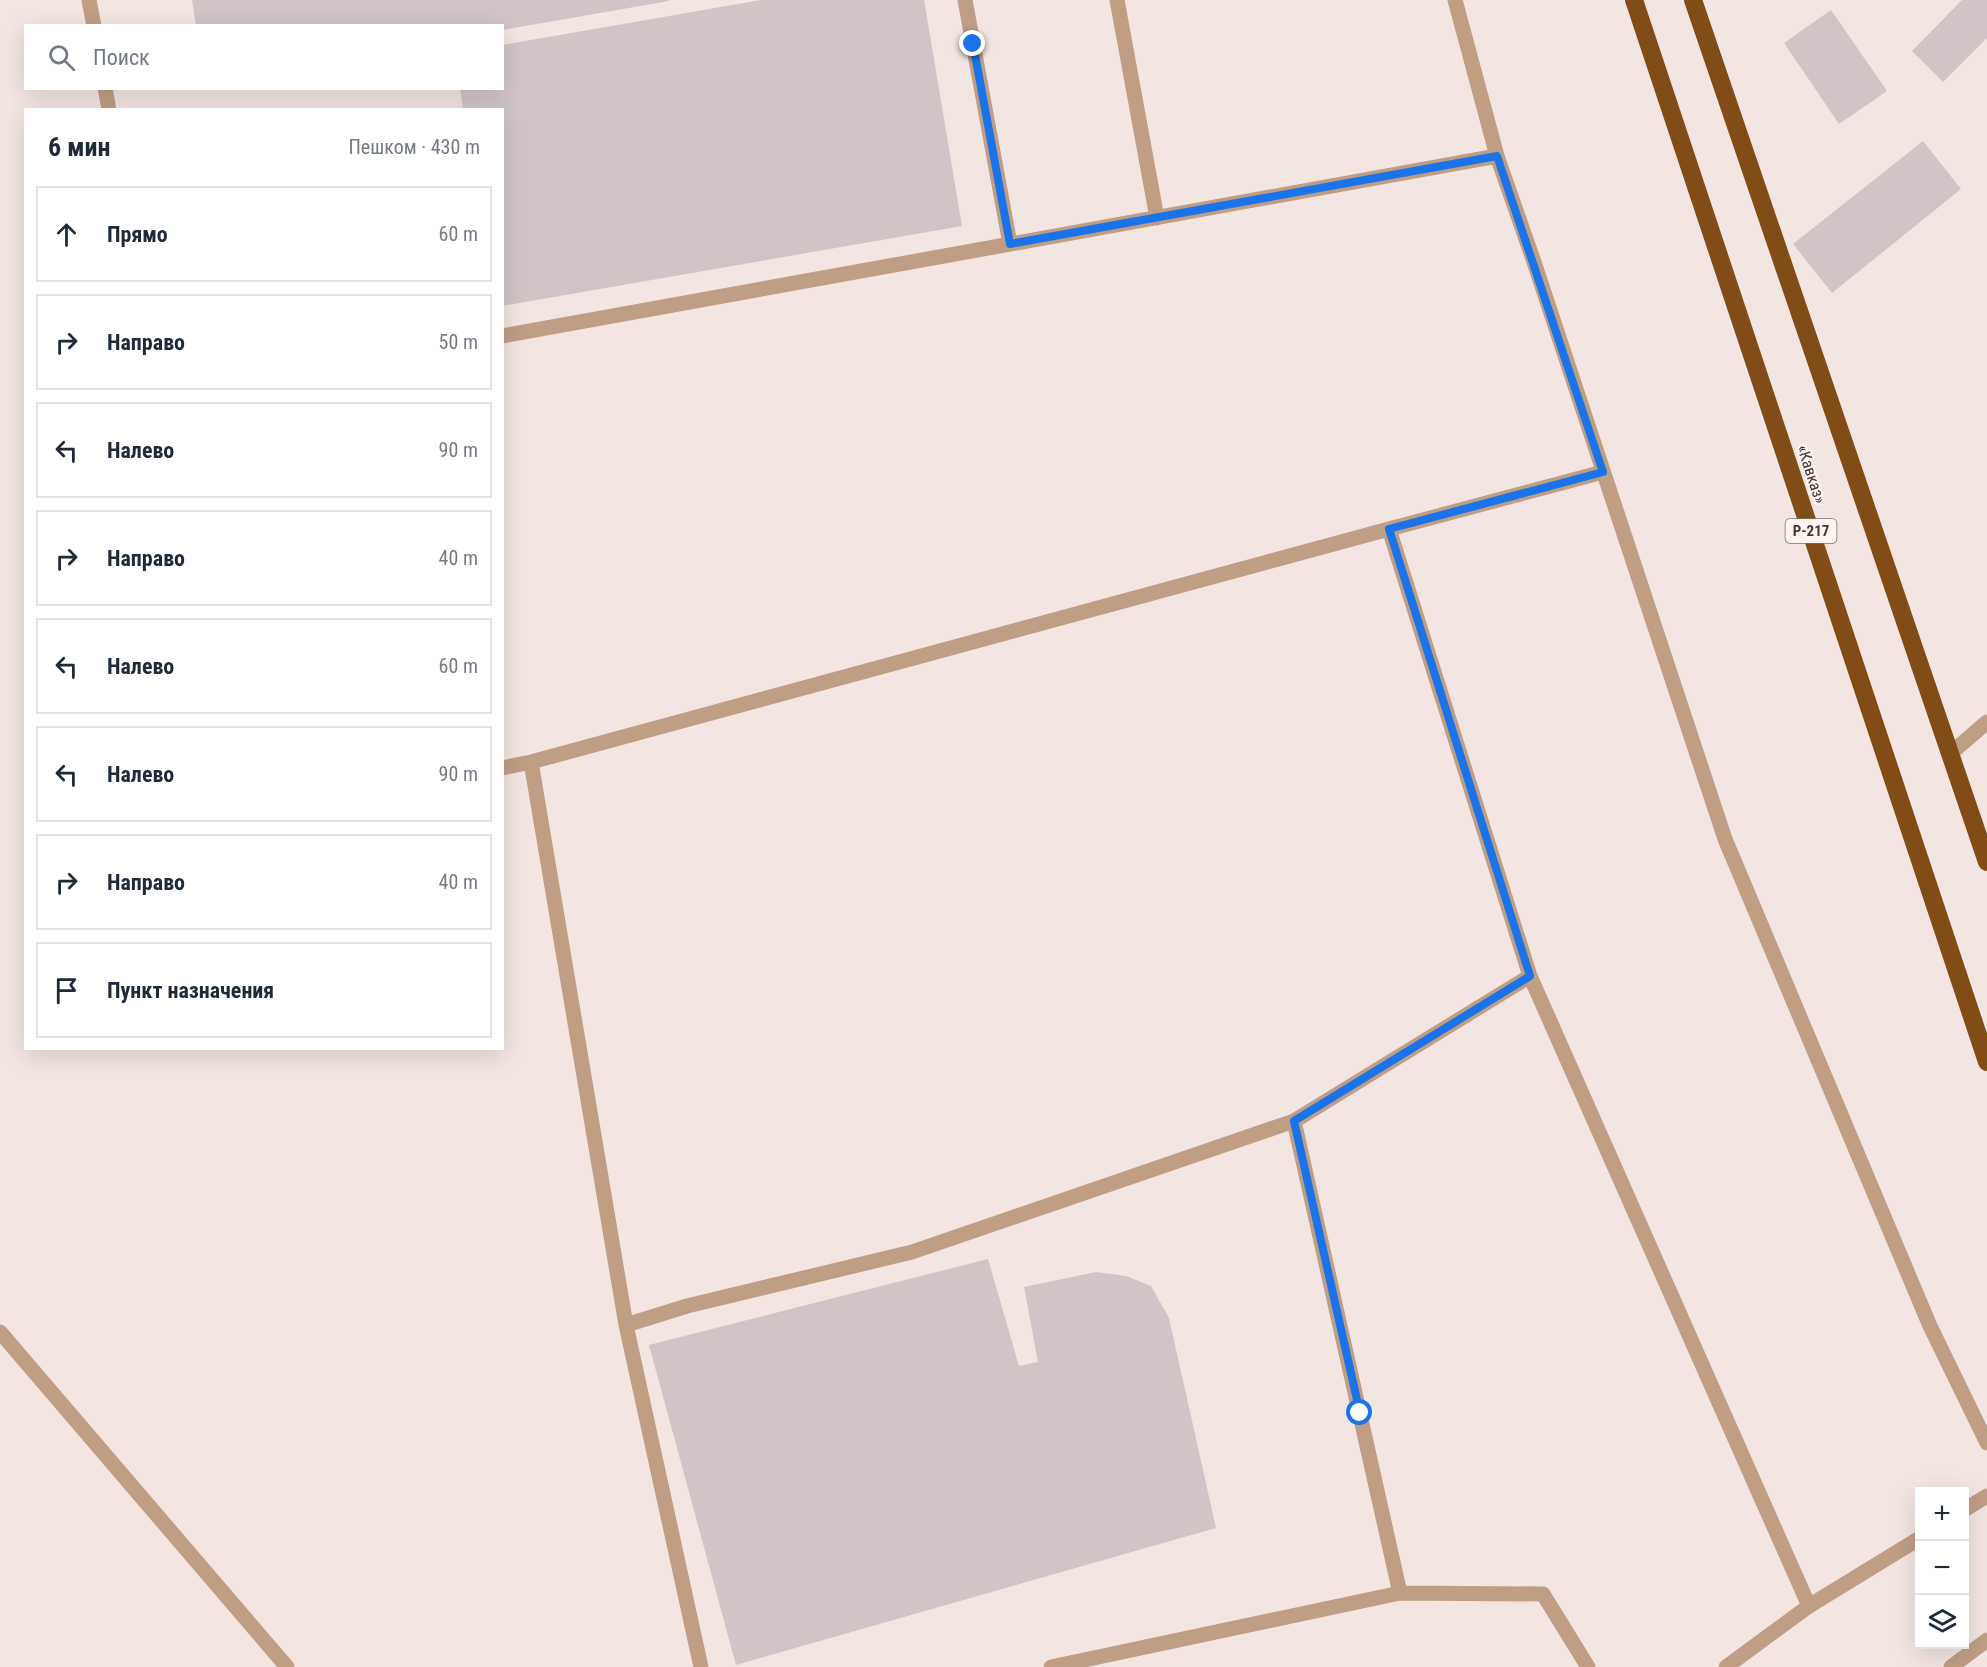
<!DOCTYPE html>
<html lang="ru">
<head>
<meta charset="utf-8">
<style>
  body { margin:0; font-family:"Roboto Condensed",sans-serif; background:#f6f6f7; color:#1f2937 }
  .controls { position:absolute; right:18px; bottom:18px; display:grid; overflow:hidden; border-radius:0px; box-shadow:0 6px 24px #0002 }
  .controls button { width:54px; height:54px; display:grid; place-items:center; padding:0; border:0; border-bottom:2px solid #e0e1e3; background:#fff; color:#1f2937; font:30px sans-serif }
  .stop { position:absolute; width:18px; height:18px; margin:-14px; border:4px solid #1a73e8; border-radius:50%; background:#fff }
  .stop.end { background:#1a73e8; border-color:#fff; box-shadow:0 2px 6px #0008 }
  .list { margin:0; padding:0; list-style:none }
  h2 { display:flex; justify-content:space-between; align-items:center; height:78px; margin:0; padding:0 24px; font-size:26px }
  h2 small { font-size:20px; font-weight:400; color:#747a83 }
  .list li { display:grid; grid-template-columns:39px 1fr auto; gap:18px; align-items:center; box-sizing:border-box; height:96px; margin:0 12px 12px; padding:0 12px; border:2px solid #e0e1e3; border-radius:0px }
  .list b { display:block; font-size:22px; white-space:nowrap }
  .list em { font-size:20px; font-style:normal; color:#747a83 }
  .icon { flex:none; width:33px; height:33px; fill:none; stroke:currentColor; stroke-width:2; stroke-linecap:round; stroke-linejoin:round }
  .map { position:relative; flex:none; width:1987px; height:1667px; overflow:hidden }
  .search { position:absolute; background:#fff; box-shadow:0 6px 24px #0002; left:24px; top:24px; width:480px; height:66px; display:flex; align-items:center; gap:15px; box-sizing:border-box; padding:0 21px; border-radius:0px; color:#747a83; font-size:22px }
  .panel { position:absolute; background:#fff; box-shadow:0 6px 24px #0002; left:24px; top:108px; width:480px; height:942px; border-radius:0px }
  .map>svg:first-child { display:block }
</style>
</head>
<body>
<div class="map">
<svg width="1987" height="1667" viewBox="0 0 1987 1667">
  <rect width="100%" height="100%" fill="#f2e5e2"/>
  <path fill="#d1c4c7" d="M192,0H669V1L502,30V26H196Z
    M761,0H924L962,226L502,306V110H463L460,88H502V45Z
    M1962,0H1987V38L1943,82L1912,51Z
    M1831,10L1887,91L1839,124L1784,43Z
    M1923,141L1961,189L1832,293L1793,244Z
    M988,1259L1019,1366L1038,1362L1024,1287L1096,1272L1126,1276L1151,1286L1169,1318L1216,1528L736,1665L649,1345Z"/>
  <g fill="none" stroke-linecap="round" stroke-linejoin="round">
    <path stroke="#bf9e83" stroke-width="15" d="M89,0L94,26
      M965,0L1010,244
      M1117,0L1157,218
      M1455,0L1497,156L1534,262L1725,839L1930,1326L1987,1443
      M105,88L109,110
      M502,336L1497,156
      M1389,529L1603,472
      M1950,754L1987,722
      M531,762L1389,529L1530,976L1809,1606
      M502,768L531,762L626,1325
      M1294,1121L1400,1593
      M0,1332L287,1667
      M1964,1510L1987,1496
      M701,1667L626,1325L687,1306L912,1252L1294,1121L1530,976
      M1051,1667L1400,1593L1543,1594L1588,1667
      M1726,1667L1809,1606L1920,1538
      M1951,1667L1987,1640"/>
    <path stroke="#814c16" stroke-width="18" d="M1634,0L1987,1062
      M1693,0L1987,862"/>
  </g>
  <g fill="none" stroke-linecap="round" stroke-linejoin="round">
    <path stroke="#1a73e8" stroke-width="8" d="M973,44L1010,244L1497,156L1603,472L1389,529L1530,976L1294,1121L1360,1413"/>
  </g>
  <g text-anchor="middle" stroke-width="4.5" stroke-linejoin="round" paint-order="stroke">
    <rect fill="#fff2ef" stroke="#797170" stroke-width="1.5" x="1785.5" y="519" width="51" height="24" rx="4.5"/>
    <g font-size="15" font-weight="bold" fill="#3f3a39">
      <text x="1811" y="536">Р-217</text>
    </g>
    <g font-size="16" fill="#3f3a39" stroke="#fff2ef">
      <text transform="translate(1812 474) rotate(72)" y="6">«Кавказ»</text>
    </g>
  </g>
</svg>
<div class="controls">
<button>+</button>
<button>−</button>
<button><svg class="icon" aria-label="layers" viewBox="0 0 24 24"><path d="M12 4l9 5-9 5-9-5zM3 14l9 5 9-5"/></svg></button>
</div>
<div class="stop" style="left:1360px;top:1413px"></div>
<div class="stop end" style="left:973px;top:44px"></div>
<div class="search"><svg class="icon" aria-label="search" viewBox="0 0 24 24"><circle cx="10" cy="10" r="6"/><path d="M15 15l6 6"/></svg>Поиск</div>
<section class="panel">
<h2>6 мин<small>Пешком · 430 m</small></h2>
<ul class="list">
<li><svg class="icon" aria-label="ahead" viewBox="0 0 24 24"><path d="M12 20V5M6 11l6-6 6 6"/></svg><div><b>Прямо</b></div><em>60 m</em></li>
<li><svg class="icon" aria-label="right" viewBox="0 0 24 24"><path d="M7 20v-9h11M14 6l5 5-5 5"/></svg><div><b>Направо</b></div><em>50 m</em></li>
<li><svg class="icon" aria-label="left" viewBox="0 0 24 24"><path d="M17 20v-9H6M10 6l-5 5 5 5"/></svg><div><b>Налево</b></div><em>90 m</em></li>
<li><svg class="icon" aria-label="right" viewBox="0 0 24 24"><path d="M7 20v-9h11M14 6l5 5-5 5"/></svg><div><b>Направо</b></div><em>40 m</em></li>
<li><svg class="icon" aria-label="left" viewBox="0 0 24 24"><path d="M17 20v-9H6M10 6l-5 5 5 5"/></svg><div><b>Налево</b></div><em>60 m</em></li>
<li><svg class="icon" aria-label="left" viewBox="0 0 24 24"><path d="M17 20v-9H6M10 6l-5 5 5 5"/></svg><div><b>Налево</b></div><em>90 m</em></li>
<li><svg class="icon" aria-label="right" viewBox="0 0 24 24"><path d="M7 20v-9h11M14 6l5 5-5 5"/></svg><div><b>Направо</b></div><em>40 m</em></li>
<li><svg class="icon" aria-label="arrive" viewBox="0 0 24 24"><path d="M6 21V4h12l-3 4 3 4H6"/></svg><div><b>Пункт назначения</b></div></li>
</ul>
</section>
</div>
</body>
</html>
